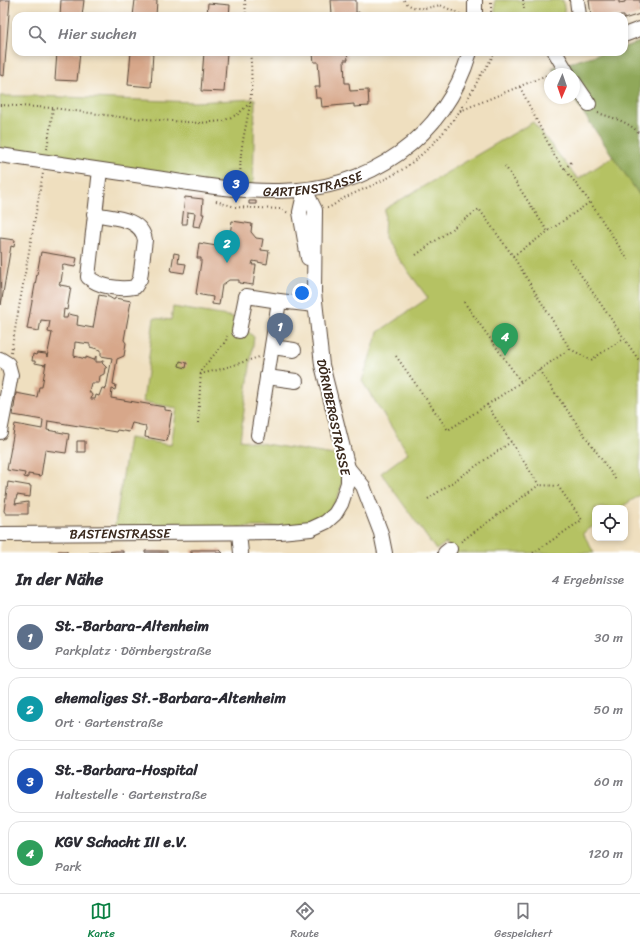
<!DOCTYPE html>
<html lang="de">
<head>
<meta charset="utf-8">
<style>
  body { margin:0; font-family:Sriracha,sans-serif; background:#f7f7f7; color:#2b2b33 }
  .controls { position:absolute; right:12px; bottom:12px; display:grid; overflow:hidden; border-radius:8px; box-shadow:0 2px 6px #0003 }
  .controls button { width:36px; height:36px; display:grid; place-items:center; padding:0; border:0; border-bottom:1px solid #e1e1e2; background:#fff; color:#2b2b33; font:20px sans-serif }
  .compass { position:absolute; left:544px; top:68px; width:36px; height:36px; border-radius:50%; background:#fff; box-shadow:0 2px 6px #0003; rotate:182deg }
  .you { position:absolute; left:302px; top:293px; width:14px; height:14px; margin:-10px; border:3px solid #fff; border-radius:50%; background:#1a73e8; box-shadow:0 0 0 6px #1a73e833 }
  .badge { display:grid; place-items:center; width:26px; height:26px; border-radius:50%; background:#0b8043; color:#fff; font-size:13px; font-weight:700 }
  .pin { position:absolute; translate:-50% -33px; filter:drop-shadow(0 1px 2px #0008) }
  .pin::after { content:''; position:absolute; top:21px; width:14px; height:12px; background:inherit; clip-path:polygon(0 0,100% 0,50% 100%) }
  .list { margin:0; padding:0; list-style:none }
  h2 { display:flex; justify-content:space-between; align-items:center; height:52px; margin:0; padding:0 16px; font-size:17px }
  h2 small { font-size:13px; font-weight:400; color:#7c7c81 }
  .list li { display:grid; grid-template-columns:26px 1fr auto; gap:12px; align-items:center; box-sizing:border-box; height:64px; margin:0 8px 8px; padding:0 8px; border:1px solid #e1e1e2; border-radius:12px }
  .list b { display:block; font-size:15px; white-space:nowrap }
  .list p { margin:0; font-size:13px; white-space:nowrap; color:#7c7c81 }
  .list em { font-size:13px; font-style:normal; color:#7c7c81 }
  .icon { flex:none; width:22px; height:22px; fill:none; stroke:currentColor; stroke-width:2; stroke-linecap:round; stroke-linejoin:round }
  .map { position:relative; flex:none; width:640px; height:553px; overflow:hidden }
  .search { position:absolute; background:#fff; box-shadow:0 2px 6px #0003; left:12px; right:12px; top:12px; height:44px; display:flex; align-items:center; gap:10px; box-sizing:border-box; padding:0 14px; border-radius:12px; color:#7c7c81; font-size:15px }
  .sheet { height:340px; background:#fff }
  nav { display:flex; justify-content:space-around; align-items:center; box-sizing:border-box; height:56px; border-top:1px solid #e1e1e2; background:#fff; font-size:11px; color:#7c7c81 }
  nav a { display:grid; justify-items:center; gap:2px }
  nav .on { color:#0b8043 }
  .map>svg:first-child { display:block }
</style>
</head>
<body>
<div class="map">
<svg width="640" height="553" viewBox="0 0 640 553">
  <rect width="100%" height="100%" fill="#fff"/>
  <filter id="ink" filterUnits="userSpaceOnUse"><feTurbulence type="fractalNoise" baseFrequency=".025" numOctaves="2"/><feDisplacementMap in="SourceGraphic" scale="8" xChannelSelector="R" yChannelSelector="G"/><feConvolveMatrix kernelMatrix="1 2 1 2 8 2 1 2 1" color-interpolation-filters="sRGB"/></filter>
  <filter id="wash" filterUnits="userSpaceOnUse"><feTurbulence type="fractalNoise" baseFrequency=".012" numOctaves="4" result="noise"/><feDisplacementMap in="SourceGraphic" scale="16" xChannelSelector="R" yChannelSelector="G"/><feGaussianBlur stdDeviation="0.9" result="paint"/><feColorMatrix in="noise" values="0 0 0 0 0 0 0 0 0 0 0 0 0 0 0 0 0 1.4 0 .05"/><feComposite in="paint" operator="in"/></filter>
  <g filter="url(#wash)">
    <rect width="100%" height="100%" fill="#efdfbf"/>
    <path fill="#b5c264" stroke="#787641" d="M495,0H563L565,16H495Z
      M0,96H37L194,102L255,99L253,189L0,153Z
      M533,122L578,179L614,156L640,196V495L620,508H595V525L583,533L594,553H454L446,543L436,550L381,473L408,453L362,381L378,332L428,298L384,239L385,209Z
      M173,307L233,317L254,337L240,440L340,456C347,480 339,510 315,522C306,527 267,527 255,527C208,528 161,530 114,531L129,438L171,445L177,408L143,402L154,318L171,320Z"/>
    <path fill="#90a85a" stroke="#66693c" d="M640,42V196L573,98L574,74H556L552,68L606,52H624V47Z"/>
    <g id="blocks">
      <path fill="#d7a78a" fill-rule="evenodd" d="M0,0H10L4,76L0,75Z
        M61,0H84L82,16H60Z
        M135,0H157L156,16H133Z
        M331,0H356V13L359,12L360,16H330V14H332Z
        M589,0H619V3L625,2V0H640V14L624,19V16H591Z
        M208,3L230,5L229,16H207Z
        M57,52H80L77,81L55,80Z
        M131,52H153L151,87L128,85Z
        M204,52H227L224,92L201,91Z
        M318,52H347L348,60H344L345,83H349L350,91L368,90L369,106L354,107V104L322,107L321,98H316L315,87H320L318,62H314L313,54Z
        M185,197L203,199L202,214H204L200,227L193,226L195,213L188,212L187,224H182Z
        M249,201H256V204H249Z
        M232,221L252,224L251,232L256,238L263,239L261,250L269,251L267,264L253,261L252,265H256L253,285L239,283V280H229L222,285L219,305L212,304L213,297L196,294L201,262V258H197L199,243L222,247L223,239L230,234Z
        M0,238L15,240L14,247L11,246L1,305Z
        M41,252L77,258L75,267L64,265L62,266L63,268L61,282L59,283L60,285L71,287L67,310L64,309L63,318H67L68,314L78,316L77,325L93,328L99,295L109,297L114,300L115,298L131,301L124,340L126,343L124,356L117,359L113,384L116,385L115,390L112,389L111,398L165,407V410L172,411L167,441L145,437L146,428L145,426L132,423L129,432L117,430L116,432L48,421L47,430L69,434L66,453L45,450L41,476L28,474V478L24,477L25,473L7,470L15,424L42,429L43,420L13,415L16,393L37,397L39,387H42L46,363L45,365L35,363V361H32L33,354L36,355L37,353L46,354L47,357L52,333L48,332L50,321L41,320L39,331L27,329ZM75,342L90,344V347L101,350V356L112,358L106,389L102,388L99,396L96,395L95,399H91L92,395L89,391L91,383H99L100,376L104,374L105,368H107L102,363L104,360L101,362H96V356L94,360L86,357V359L74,356Z
        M174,253L179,254L178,263L186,264L184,273L171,271Z
        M180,361L187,363L186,368L179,366Z
        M77,441H85V452H77Z
        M8,482L31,486L30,497L17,495L15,504L28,502V514H6L4,511Z
        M191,550H220L223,553H191Z
        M58,551H67V553H58Z
        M116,551H123V553H89Z
        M145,551H167V553H145Z"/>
    </g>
  </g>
  <g filter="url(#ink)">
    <use href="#blocks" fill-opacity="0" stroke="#564536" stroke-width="1"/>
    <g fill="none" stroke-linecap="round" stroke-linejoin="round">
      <defs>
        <g id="minor">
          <path d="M577,0L579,16"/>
          <path d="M475,16V0"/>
          <path d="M624,35L640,29"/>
          <path d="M555,52L568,74"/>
          <path d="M574,82L589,104"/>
          <path id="s1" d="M0,155C52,163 104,170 156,178C196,184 238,192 279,191C369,190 444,139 470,52"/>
          <path d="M305,190L300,212L308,258"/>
          <path d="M94,214C112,218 141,217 145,240L140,279L135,287C120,290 99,287 88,277L100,170"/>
          <path d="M239,331L246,296L279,301"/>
          <path d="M272,347L294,350"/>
          <path d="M0,359L8,364L11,375L0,432"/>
          <path d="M267,377L296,381"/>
          <path d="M258,435L279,301L315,305"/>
          <path d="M348,468L363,486L381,533L385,553"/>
          <path d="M239,533L241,553"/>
          <path id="s2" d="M0,534L280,532L311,529L326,522L335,514L341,504L348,483V468L322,365L314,292L315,210L305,190"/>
          <path d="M445,553L450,549"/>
        </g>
      </defs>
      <use href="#minor" stroke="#564536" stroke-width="16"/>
      <path stroke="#564536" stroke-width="2" stroke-dasharray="1 3" stroke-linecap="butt" d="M245,0L246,16
        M404,0C412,12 428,8 440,5L462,15
        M523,0L524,10
        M491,16V0
        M520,87L554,155L590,202L628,260
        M0,105L53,108L120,117L199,123L223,121L238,114L250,103
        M460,111L552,73
        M598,113C613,118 631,122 640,135
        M47,149L53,108
        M505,166L548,232
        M565,169L573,160
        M241,178C238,153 246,129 250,104C252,87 252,69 250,52
        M216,201L235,207L281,209L288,213
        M327,208C331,208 342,198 348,196C366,188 386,180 403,169C435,147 462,113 479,78C484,69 491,62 494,52
        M416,255L479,209L513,256L570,349L487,405L539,485L459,543
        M513,256L590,202
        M570,259L624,338
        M464,302L521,382
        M570,349L591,360L624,338L640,362
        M11,352L43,173
        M396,356L448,430L487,405
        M539,370L616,480
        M200,374L218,370L259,357
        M198,423L201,370L226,341L227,336
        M428,499L511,442
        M533,553L582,520L558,486L539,485"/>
      <use href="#minor" stroke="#fff" stroke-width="14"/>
    </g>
  </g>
  <g text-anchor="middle" stroke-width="4" stroke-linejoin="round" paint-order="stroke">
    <g font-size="13" fill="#3b2a1e" stroke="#fff">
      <text dy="5" stroke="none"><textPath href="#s1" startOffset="316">GARTENSTRASSE</textPath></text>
      <text transform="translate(334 417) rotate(78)" y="5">DÖRNBERGSTRASSE</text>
      <text dy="5" stroke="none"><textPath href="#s2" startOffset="120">BASTENSTRASSE</textPath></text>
    </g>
  </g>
</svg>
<div class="controls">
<button><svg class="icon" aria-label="locate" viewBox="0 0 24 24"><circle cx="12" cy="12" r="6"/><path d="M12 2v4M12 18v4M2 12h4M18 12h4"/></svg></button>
</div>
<svg class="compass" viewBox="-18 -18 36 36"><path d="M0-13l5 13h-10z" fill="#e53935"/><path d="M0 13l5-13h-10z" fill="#7c7c81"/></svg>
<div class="you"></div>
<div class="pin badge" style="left:280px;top:346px;background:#5c6f8a">1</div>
<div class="pin badge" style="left:227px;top:263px;background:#0f9aa8">2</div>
<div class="pin badge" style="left:236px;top:203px;background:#1a4fb4">3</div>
<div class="pin badge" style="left:505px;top:356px;background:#2e9e5b">4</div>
<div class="search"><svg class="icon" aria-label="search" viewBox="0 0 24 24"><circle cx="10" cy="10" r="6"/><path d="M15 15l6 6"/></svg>Hier suchen</div>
</div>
<section class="sheet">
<h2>In der Nähe<small>4 Ergebnisse</small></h2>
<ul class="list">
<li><span class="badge" style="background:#5c6f8a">1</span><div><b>St.-Barbara-Altenheim</b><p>Parkplatz · Dörnbergstraße</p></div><em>30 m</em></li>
<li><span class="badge" style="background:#0f9aa8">2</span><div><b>ehemaliges St.-Barbara-Altenheim</b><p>Ort · Gartenstraße</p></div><em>50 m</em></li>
<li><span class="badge" style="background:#1a4fb4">3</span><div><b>St.-Barbara-Hospital</b><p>Haltestelle · Gartenstraße</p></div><em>60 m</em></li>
<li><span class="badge" style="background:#2e9e5b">4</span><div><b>KGV Schacht III e.V.</b><p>Park</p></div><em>120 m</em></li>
</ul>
</section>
<nav>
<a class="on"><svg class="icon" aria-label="map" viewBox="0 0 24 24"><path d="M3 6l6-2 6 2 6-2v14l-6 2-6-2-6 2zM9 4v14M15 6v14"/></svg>Karte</a>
<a><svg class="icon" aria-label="directions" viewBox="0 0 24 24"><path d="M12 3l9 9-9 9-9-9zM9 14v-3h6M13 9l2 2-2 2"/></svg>Route</a>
<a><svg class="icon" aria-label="saved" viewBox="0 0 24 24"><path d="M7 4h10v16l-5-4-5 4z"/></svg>Gespeichert</a>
</nav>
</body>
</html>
